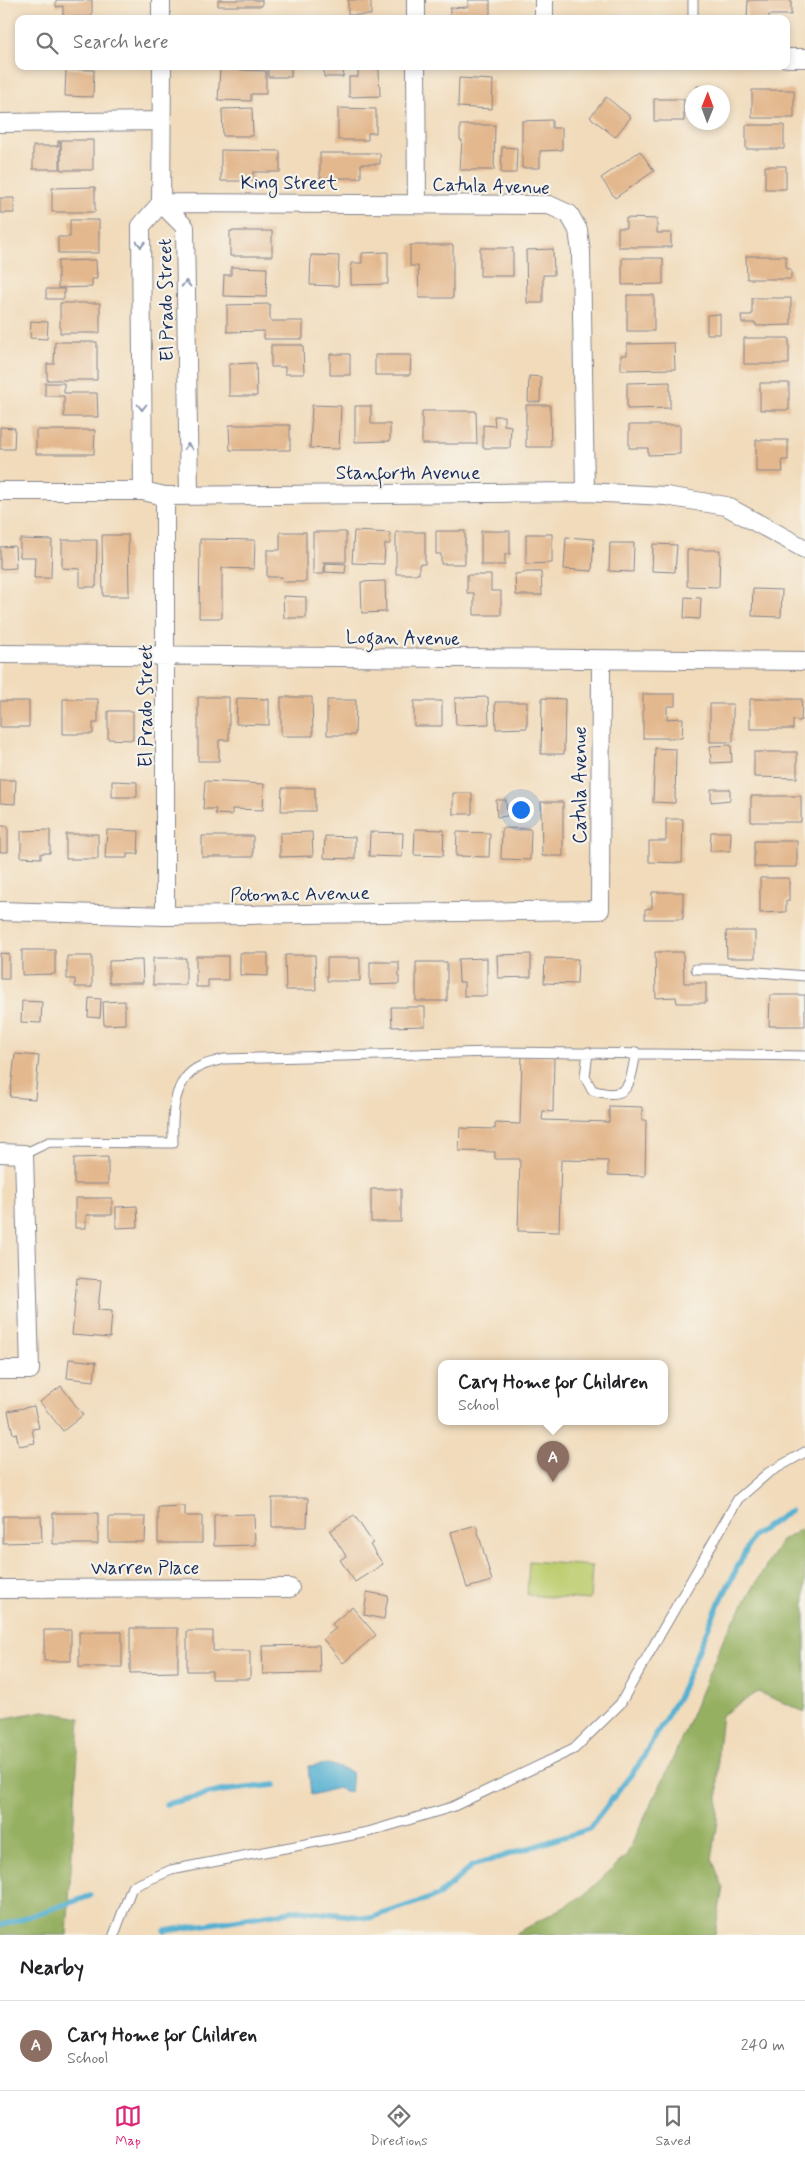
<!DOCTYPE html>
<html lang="en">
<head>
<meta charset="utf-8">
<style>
  body { margin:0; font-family:Mynerve,sans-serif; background:#f6f6f6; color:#202124 }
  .compass { position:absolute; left:685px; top:85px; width:45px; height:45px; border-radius:50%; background:#fff; box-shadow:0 2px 8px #0003; rotate:1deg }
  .you { position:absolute; left:520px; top:809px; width:18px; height:18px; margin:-12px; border:4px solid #fff; border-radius:50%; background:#1a73e8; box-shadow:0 0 0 8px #1a73e833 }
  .badge { display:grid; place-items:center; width:32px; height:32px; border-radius:50%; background:#db2777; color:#fff; font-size:16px; font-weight:700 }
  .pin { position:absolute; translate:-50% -41px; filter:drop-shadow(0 1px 2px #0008) }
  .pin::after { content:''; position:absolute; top:26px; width:18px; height:15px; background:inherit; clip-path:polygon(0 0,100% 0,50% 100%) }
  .popup { position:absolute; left:438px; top:1360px; width:230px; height:65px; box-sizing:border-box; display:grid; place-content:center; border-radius:10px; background:#fff; filter:drop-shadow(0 1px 4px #0005); font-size:16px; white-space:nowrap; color:#757577 }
  .popup b { font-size:19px; color:#202124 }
  .popup::after { content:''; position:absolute; left:50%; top:100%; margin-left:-10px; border:10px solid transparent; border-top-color:#fff }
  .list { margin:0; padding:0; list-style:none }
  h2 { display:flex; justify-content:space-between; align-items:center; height:65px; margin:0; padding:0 20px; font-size:21px }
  h2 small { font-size:16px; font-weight:400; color:#757577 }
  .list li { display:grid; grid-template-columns:32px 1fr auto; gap:15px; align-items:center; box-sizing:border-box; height:90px; padding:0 20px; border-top:1px solid #e0e0e0 }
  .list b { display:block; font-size:19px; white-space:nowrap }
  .list p { margin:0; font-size:16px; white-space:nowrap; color:#757577 }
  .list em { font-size:16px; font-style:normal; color:#757577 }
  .icon { flex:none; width:28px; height:28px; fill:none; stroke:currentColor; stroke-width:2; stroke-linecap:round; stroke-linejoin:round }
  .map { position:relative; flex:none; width:805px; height:1935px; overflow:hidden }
  .search { position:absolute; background:#fff; box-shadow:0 2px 8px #0003; left:15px; right:15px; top:15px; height:55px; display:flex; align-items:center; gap:12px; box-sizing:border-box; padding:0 18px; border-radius:10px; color:#757577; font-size:19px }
  .sheet { height:155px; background:#fff }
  nav { display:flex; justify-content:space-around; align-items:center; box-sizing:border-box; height:70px; border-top:1px solid #e0e0e0; background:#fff; font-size:14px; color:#757577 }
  nav a { display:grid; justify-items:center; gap:2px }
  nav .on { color:#db2777 }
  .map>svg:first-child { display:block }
</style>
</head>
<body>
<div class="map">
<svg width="805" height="1935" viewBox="0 0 805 1935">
  <rect width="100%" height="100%" fill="#f7f3e8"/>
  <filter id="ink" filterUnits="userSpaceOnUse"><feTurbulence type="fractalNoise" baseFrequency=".02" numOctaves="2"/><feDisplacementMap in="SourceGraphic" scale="10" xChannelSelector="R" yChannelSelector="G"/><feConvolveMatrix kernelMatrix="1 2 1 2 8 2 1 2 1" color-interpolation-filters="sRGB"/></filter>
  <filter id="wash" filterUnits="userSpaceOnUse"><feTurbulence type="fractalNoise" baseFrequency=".0096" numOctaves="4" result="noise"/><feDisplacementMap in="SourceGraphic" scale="20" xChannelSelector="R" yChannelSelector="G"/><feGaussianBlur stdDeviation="1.12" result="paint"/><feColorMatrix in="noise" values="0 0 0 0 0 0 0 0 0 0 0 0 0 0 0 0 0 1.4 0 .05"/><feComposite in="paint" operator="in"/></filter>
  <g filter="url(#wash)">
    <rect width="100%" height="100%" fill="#f1dbbb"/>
    <path fill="#bdcd6f" stroke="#6c7e66" d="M529,1561L592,1566L590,1600L527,1595Z"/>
    <path fill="#96b062" stroke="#587060" d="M805,1527V1712L758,1692L722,1715L718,1749V1821L712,1859L723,1887L715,1935H514L584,1895L626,1856L671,1763L724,1637L781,1541Z
      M44,1711L80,1718L67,1935H0V1719Z"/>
    <path fill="#54b0d2" stroke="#387098" d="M328,1764L352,1772L350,1793L338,1788L311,1795L308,1766Z"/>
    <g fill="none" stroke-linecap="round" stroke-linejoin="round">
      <path stroke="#54b0d2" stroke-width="5.5" d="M166,1804L221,1791L275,1785
        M0,1926L90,1896
        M165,1931L299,1910L370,1918L439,1895L472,1866L589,1829L640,1763L679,1695L715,1612L753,1536L790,1511"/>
    </g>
    <g id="blocks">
      <path fill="#e3b88e" d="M56,0H92V17H63V6L56,7Z
        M218,0H262V6H218Z
        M348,0H371V15H348Z
        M468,0H490V19H450V8L468,7Z
        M748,0H791V15H769V19H747Z
        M268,66H291V77H268Z
        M324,66H344L343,77H324Z
        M66,69L94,70L93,97L65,96Z
        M220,69L266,71V94H251V101L218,100Z
        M358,69H379L380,96L349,97V77H358Z
        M459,78L493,80L492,109L458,107Z
        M697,86L721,87V92H697Z
        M752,90H794V118H752Z
        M606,97L631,117L615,137L590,117Z
        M654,99H684V121H654Z
        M252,108L253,136H223L222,109Z
        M338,108L376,109V133H368V140H338Z
        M552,120V128H562V150L540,151V168H522V121Z
        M460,125H495L494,170H460L462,140H460Z
        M746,125H784V149H746Z
        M61,140H93V170H61Z
        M58,141H60V169H33V146H58Z
        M502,147L517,148L516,173H501Z
        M221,150L280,151V172H253V181H221Z
        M640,151L654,171L615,198L601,178Z
        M320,153H380V164H361V178H320Z
        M765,166H786V189H765Z
        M95,187V212H52V188Z
        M0,198H14V213H0Z
        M626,218L657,219V233H671V247H618V228H626Z
        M70,220H99V253H58V237H70Z
        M230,231H272V256H230Z
        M410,245H453V298H419L418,266H410Z
        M480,248H513V276H480Z
        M553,249L554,275H543V303H527L526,250Z
        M388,252V284L351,285V263H362V253Z
        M311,255L339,256L338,286L310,285Z
        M746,256H786V269H791V279H747Z
        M622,258H663V284L622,285Z
        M96,260L97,279H92V287L58,288V261Z
        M231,267L267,268L266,297L223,296L224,275H231Z
        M46,289H64V299H46Z
        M627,295H654V331H627Z
        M752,298H791V325L756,326V323H742L741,315H752Z
        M60,303H100V333H60Z
        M270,304V321H303V339H264V331L227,332V305Z
        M720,314V334H707V315Z
        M31,321L48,322L47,339L30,338Z
        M744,338H789V364H744Z
        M55,342H97V380H47V364H54Z
        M674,343L675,369L621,370V355H627V344Z
        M271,345H303L304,374H285V367H271Z
        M330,354H350V375H330Z
        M375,355H411L410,375H375Z
        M256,363L257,396H229V364Z
        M529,376L541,377L540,402H528Z
        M670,382V408L627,409V383Z
        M45,383H64V393H97L98,417H64V396H45Z
        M760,383H789V410H760Z
        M312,405L341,406L339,449L310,448Z
        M526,405H550L551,447H526Z
        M355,406H371V424H390V441L355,442Z
        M422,411H476L477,444H422Z
        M494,416H504V425L511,426L510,448H483V425L495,426Z
        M229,425H290V450H230Z
        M629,425H680V454L648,455V448H629Z
        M0,427L15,428L14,449H0Z
        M36,430H95L94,454H36Z
        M756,440H788V460H782L783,472H756Z
        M354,531L390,533V544H385L384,564L352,563Z
        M436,531H465V564H441V554H436Z
        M481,531H510V554H505V565H481Z
        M280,532H306V582H283L282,577H267V550H280Z
        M313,532H346V562H322L324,563V574H313Z
        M396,532H425V564H419V574H396Z
        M526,534H552V563L526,564Z
        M102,535H128L129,596H103Z
        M566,537L594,539L592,571L564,569Z
        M20,539L52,540L51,578H34L35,557H20Z
        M200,539L255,540L254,569L222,568V618H199Z
        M62,540H97L96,587H80V569L62,568Z
        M610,543H634L633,572L609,571Z
        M653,544L677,545L675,572L652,571Z
        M15,546L16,568L0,569V547Z
        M687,550H720L719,587L687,586Z
        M326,563L346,564L345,573L325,572Z
        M524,572H541L542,595H516L515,574L524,573Z
        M467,575H491V591H501V615H474V593H467Z
        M385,581L386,612L362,613L361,582Z
        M753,589L782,590L781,617L752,616Z
        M283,596L306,597V618H284Z
        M685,597L701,598L700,619L684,618Z
        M643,694H675V706H667V719L683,718L682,738H643Z
        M198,697H229V740H219V761H198Z
        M281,697H312L313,736H281Z
        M488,697L489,724L456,725L455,698Z
        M237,698L269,699V725L236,724Z
        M542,698L565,699L564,754H541Z
        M63,699H98V723H93V734H63Z
        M750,699H802L801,721L793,720V729H750Z
        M327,700H356L355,735H327Z
        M0,701H29V727H0Z
        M414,701H442V726H414Z
        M495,702H527V728L496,729Z
        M710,704H733V742H710Z
        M108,711H133V740L108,739Z
        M731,745L732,762L711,763L710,746Z
        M655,748L676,749L675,803L653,802Z
        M754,752H797V778L754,777Z
        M0,780H16L15,804L0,803Z
        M112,781L137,782V797H112Z
        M205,781L264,784L263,810L232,809V815L215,814L216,809H203Z
        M282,788H315V811H281Z
        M711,789H730V800L711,802Z
        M453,793H472V814H453Z
        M751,796H801V822H751Z
        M496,800H506L507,816L497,817Z
        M541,802H563V856H542Z
        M666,819H683L682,863L649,862V841H666Z
        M0,826H8V852H0Z
        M502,828L531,829L530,860L501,859Z
        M415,829L444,830L443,856L414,855Z
        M50,830V853H41V858L21,857V831Z
        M107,830L139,831L138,854H127V858H105Z
        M312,832L313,856L280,857V833Z
        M370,832L403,833L402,857L369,856Z
        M457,832L490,833L489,857L456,856Z
        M711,832H731L730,851H710Z
        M66,834H98V859H66Z
        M202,836H253V857H202Z
        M325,836L355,837V859L324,858Z
        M754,841H797V867H754Z
        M760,878H789V901H786V912L760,913Z
        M652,892H683V919H645V909L652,908Z
        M726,931H755V958H727Z
        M22,950H55V974L22,975Z
        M655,952H683L684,983H706V1003H677L676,997L656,998Z
        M0,953L9,954V979H0Z
        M240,953H268V976L240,975Z
        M531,954V977L498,978L497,955Z
        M285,955H315L316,990H286Z
        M67,956H92V987H75V979H67Z
        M196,956H228V980H208V987H196Z
        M153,958H186V985H153Z
        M327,958H360V981H327Z
        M487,958V996H464V982H459L458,959Z
        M545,958L578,959L577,984L544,983Z
        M142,960L143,983H109V961Z
        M370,962H399V984L370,985Z
        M416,962H447V1001H416Z
        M770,995H805V1026H769Z
        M89,998L101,999L100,1018L88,1017Z
        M22,1001L42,1002L41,1023L21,1022Z
        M125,1001V1024L104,1025L103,1002Z
        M391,1007H425V1026L392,1027Z
        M15,1054L39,1056L35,1099L10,1097Z
        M522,1056L554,1057L553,1112L543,1111L542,1120L609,1122V1106L642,1107V1120H646L645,1176L608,1175V1161L561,1160L559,1232L518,1231L520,1159H495V1152L459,1151L460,1128L495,1129V1123L520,1124Z
        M108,1157V1184H74V1158Z
        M371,1189H401V1222H371Z
        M75,1198H112V1215H86V1228H75Z
        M137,1206L138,1227L116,1228V1207Z
        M77,1278L101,1280L98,1310L112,1311L110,1338L72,1335Z
        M69,1359L96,1362L94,1381L67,1378Z
        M61,1386L83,1415L63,1431L40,1402Z
        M34,1406L39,1428L32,1429L35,1443L19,1446L16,1433L13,1434L8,1411Z
        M272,1498H308L307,1527H272Z
        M185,1506V1516H202V1543H158V1507Z
        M53,1513H98V1544H53Z
        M254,1514L255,1545L214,1546V1515Z
        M354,1515L373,1543L370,1545L383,1564L355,1582L340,1560L346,1556L330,1531Z
        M3,1516H41L42,1542L3,1543Z
        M109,1517H146L145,1542H109Z
        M476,1525L492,1581L467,1588L451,1532Z
        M367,1592L388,1596L384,1619L364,1615Z
        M352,1607L376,1635L343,1663L323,1639L336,1628L332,1624Z
        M130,1628H178V1672L130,1673Z
        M44,1630H71V1661H44Z
        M187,1631H213V1651H250V1679H212V1671H187Z
        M79,1632H122V1667H79Z
        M319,1645L320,1673L263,1674L262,1646Z"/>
    </g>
  </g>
  <g filter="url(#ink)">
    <use href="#blocks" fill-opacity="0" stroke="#86858c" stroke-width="1"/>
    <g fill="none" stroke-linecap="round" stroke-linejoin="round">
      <defs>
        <path id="lane" d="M693,0V19
          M696,969H723L805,976
          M588,1052L585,1077L592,1090C630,1102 630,1084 636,1052
          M24,1154L49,1142L173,1143C172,1116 172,1079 201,1066C208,1063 216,1061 224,1059L493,1052L805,1056
          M114,1935L132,1887L171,1870L368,1832L452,1807L574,1749L620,1704L738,1499L768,1473L805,1452"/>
        <path id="street" d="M161,0V19
          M416,0V19
          M544,0V19
          M786,58H805
          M416,66L417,204
          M0,123L162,121
          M161,203L549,205L569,214L578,230L581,252L585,492
          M161,203L185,227L189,495
          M0,491H143L165,496L585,492L666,496L726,506L805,549
          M143,491L141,226L161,203L162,66
          M165,496V916
          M0,654L805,661
          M0,911L165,916L600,910L601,660
          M0,1153L24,1154L30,1370H0
          M0,1589L290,1588"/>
      </defs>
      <use href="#lane" stroke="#86858c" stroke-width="11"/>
      <use href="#street" stroke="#86858c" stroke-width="20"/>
      <use href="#lane" stroke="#fff" stroke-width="9"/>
      <use href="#street" stroke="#fff" stroke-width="18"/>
    </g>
    <defs><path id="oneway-chevron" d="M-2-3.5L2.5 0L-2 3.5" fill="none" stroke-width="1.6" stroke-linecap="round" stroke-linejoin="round" transform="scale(1.25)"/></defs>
    <g stroke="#8d97ae">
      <use href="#oneway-chevron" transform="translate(141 244) rotate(90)"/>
      <use href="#oneway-chevron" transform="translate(186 284) rotate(-91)"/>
      <use href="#oneway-chevron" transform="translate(142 407) rotate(90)"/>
      <use href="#oneway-chevron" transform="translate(188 447) rotate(-91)"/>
    </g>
  </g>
  <g text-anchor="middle" stroke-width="4.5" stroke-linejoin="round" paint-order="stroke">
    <g font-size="19" fill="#1b2f5e" stroke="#f7f3e8">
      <text x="289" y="189">King Street</text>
      <text transform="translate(491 185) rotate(2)" y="7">Catula Avenue</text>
      <text transform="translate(165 300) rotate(-91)" y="7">El Prado Street</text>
      <text x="408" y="479">Stanforth Avenue</text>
      <text transform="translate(403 637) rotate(1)" y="7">Logan Avenue</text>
      <text transform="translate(145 706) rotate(-90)" y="7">El Prado Street</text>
      <text transform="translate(579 785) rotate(-90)" y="7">Catula Avenue</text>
      <text transform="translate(300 893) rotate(-1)" y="7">Potomac Avenue</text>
      <text x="145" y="1574">Warren Place</text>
    </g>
  </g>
</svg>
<svg class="compass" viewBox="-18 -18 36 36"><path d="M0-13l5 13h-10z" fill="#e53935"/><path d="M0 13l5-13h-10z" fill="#757577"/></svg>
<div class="you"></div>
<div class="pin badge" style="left:553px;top:1482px;background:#8d6e63">A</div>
<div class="popup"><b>Cary Home for Children</b>School</div>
<div class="search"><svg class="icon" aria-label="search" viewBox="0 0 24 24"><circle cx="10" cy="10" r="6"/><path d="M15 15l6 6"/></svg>Search here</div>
</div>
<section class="sheet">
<h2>Nearby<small></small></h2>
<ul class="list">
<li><span class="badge" style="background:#8d6e63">A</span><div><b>Cary Home for Children</b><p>School</p></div><em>240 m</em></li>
</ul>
</section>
<nav>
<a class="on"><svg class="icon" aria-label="map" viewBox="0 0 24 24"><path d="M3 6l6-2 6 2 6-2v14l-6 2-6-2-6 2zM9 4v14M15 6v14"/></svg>Map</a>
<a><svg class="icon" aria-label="directions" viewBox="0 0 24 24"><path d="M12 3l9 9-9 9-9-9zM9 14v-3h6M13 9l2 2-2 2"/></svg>Directions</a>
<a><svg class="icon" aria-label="saved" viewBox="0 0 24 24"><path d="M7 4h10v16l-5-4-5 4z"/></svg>Saved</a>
</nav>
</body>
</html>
